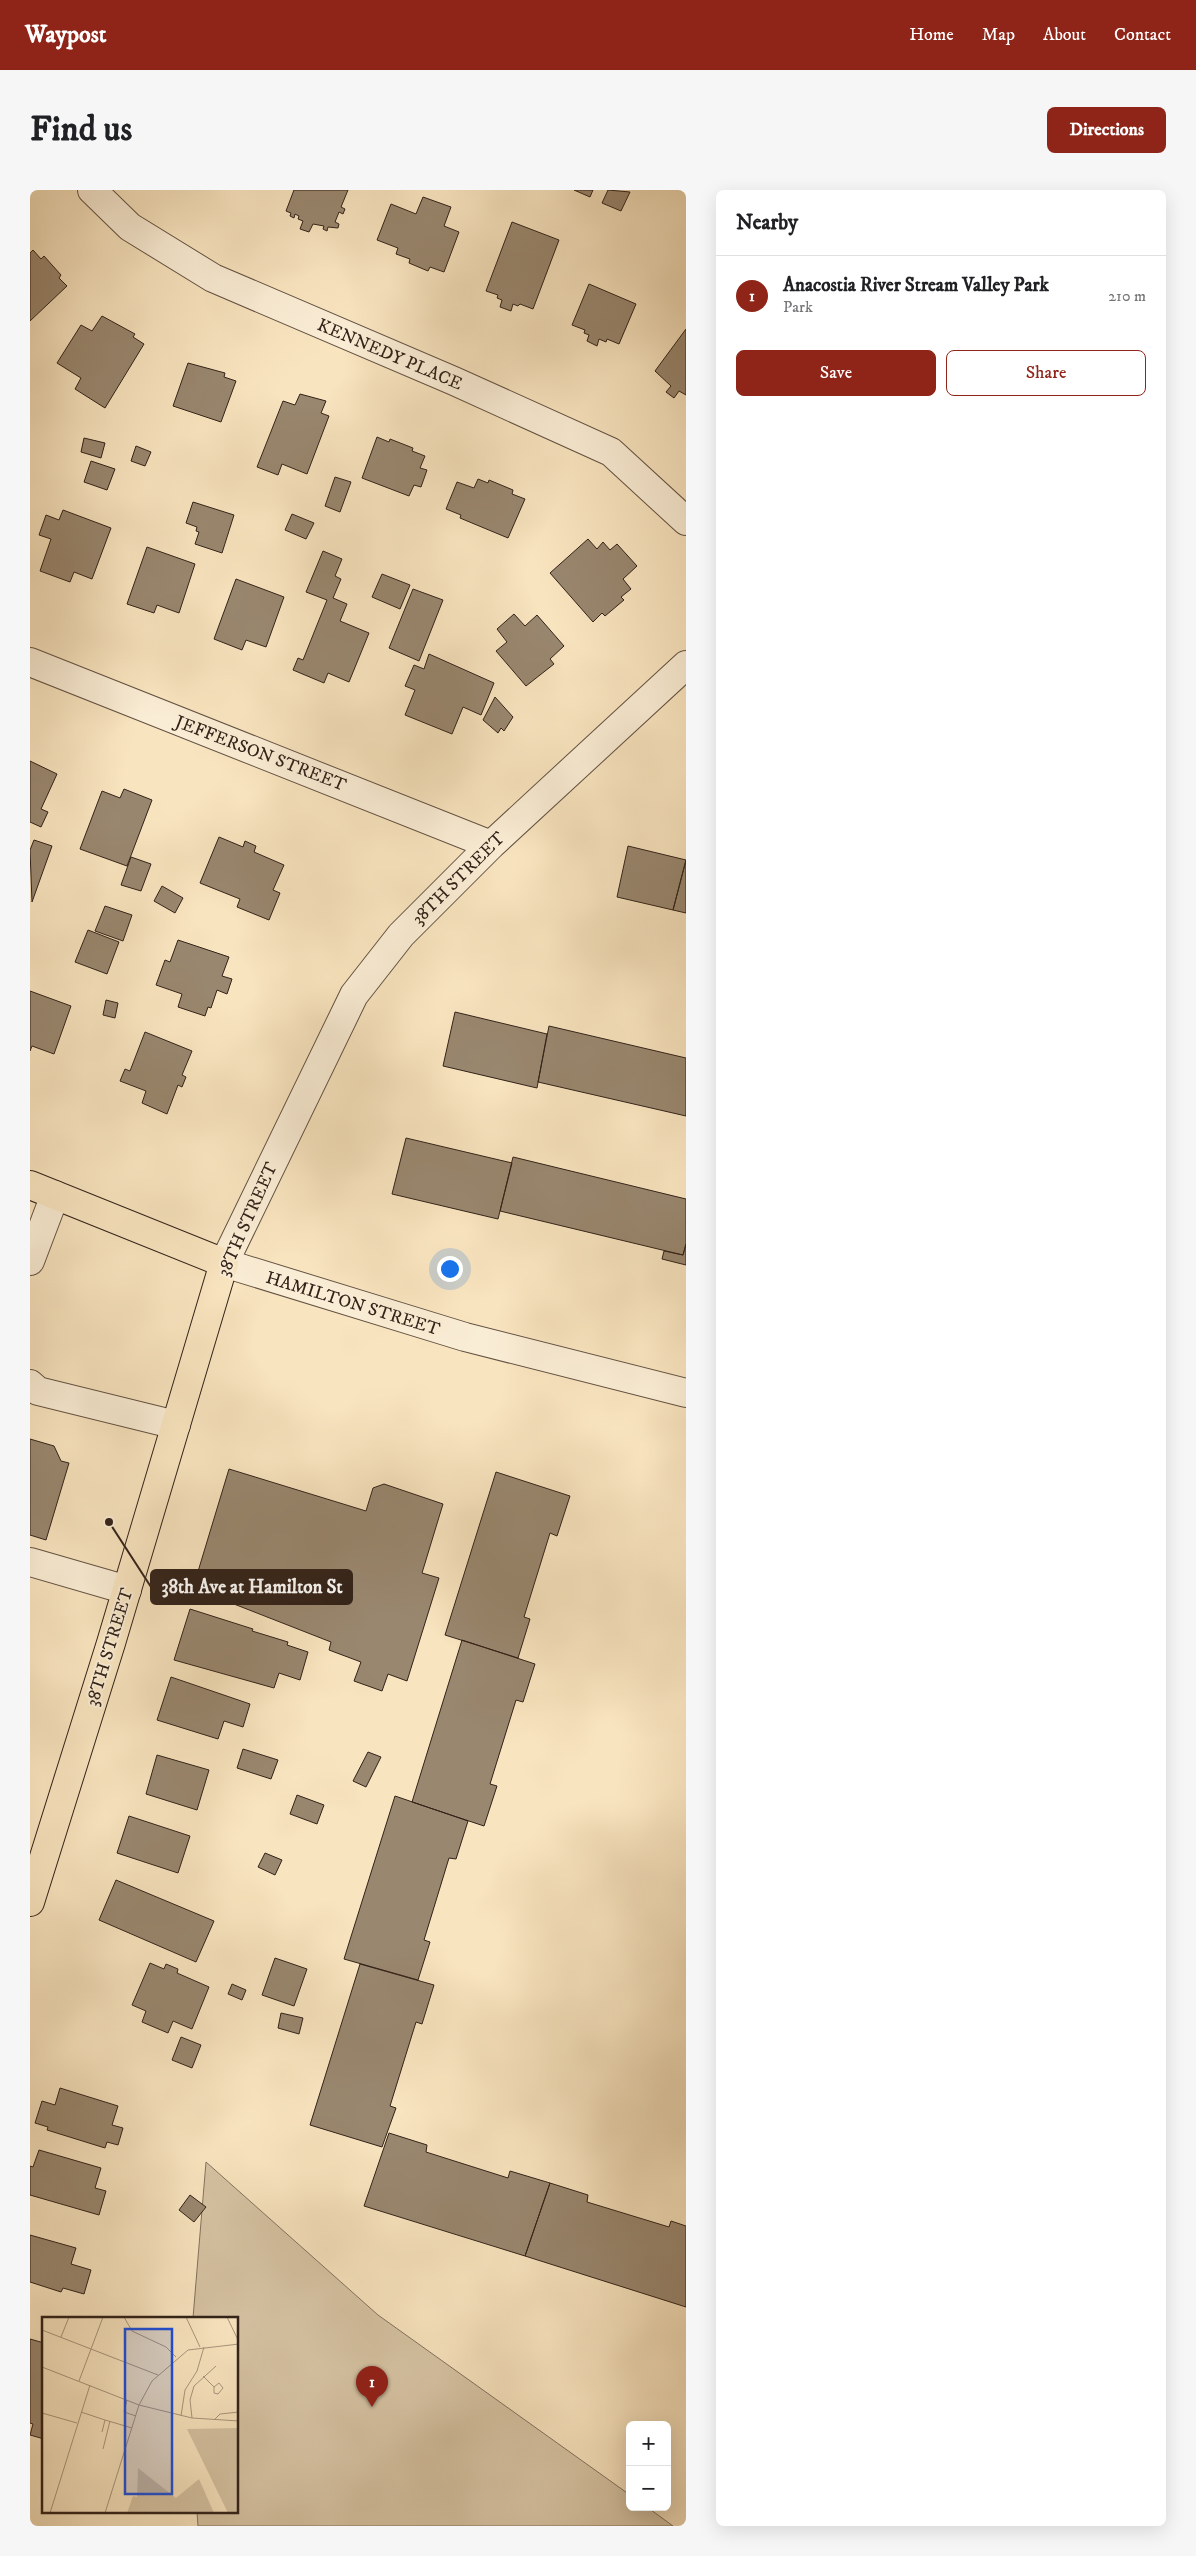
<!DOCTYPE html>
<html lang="en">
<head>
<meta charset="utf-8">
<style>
  body { margin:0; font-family:"IM FELL DW Pica",serif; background:#f6f6f6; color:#202124 }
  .controls { position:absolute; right:15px; bottom:15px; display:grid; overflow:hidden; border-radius:8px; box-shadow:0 5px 20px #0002 }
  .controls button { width:45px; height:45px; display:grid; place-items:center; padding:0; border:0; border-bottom:1px solid #e0e0e0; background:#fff; color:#202124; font:25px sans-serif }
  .you { position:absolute; left:419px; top:1078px; width:18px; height:18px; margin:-12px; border:4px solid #fff; border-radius:50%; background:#1a73e8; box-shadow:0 0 0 8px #1a73e833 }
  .badge { display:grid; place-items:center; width:32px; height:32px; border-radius:50%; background:#8f2418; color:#fff; font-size:16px; font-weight:700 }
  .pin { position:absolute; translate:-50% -41px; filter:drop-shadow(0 1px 2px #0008) }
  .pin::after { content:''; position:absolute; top:26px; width:18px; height:15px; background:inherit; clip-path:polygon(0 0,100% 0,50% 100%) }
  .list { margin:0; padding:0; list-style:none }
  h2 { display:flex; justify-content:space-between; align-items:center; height:65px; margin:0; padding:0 20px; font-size:21px }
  h2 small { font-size:16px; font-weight:400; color:#757577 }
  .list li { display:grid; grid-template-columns:32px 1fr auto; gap:15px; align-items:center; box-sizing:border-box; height:80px; padding:0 20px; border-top:1px solid #e0e0e0 }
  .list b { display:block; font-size:19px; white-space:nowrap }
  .list p { margin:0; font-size:16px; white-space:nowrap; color:#757577 }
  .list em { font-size:16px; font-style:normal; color:#757577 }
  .actions { display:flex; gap:10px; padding:15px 20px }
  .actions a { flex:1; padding:11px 0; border:1px solid #8f2418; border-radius:8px; text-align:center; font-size:18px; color:#8f2418 }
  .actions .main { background:#8f2418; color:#fff }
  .map { position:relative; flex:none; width:656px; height:2336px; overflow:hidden; border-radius:8px }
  header { display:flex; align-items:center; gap:30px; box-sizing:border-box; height:70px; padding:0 25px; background:#8f2418; color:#fff }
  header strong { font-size:24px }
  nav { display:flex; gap:28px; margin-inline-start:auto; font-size:18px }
  .intro { display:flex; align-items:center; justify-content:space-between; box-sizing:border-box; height:120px; padding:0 30px }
  h1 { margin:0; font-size:35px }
  .button { padding:12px 22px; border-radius:8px; background:#8f2418; color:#fff; font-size:18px; font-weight:700 }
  main { display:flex; gap:30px; padding:0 30px }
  aside { flex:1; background:#fff; border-radius:8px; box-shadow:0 5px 20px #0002 }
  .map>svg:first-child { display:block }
</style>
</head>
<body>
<header>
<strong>Waypost</strong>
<nav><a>Home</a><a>Map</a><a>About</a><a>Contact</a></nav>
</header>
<div class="intro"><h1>Find us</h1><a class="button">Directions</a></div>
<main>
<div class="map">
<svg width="656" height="2336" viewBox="0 0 656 2336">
  <rect width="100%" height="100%" fill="#f8e4bf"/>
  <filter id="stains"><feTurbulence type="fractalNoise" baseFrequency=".004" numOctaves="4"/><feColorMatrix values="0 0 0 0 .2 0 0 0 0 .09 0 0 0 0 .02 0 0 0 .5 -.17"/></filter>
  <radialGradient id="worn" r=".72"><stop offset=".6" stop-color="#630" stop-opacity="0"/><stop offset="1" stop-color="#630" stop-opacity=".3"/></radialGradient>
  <path fill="#d6c3a3" stroke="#84725e" d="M176,1972L348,2125L600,2305V2317H617L643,2336H168L167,2322H208V2128H163Z"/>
  <path fill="#99876f" stroke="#322219" d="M264,0H318L311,17L315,19L313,24L309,22L305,32L309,34L308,38L298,37L297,41L293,39L294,36L283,34L279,42L270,39L273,31L268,29L269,26L265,24L264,28L260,26L261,23L256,21Z
    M544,0H563L560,7Z
    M578,0L600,2L591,21L572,13Z
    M393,7L421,17L414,36L429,42L414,82L400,77L398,81L379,73L380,69L366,64L368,58L347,50L361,14L386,24Z
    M482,32L529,50L503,119L490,114L488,116L483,114L481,121L470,117L472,110L467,108L468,105L456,101Z
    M3,60L11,69L14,66L31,85L29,88L37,96L0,131V63Z
    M559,94L606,114L589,154L577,149L576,152L569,149L567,156L557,151L559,145L554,143L555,140L542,135Z
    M72,126L105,144L103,147L114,154L75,218L45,199L51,188L27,173L51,135L62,141Z
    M656,139V205L649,201L644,208L636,202L641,196L625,181Z
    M158,173L195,183L194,187L206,191L191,232L143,216Z
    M270,204L296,211L291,223L299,226L277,284L252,274L248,285L227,277L253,211L265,215Z
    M347,247L359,252L360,249L383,258L382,261L395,266L390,278L397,280L391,297L384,295L379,306L332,288Z
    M54,248L75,253L71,268L51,262Z
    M106,256L121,262L115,276L101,271Z
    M61,271L85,279L77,300L54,292Z
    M305,287L321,292L310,322L295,316Z
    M448,289L458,293L459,290L483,300L482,304L495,309L478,348L430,328L431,325L416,319L427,292L444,298Z
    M163,312L204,325L192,363L165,354L169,342L166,341L167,337L156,333Z
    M33,320L81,338L62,389L44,382L40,392L10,381L21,349L9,345L16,325L29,330Z
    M262,324L284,333L276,349L255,340Z
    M558,349L567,359L573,352L580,360L587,354L607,376L593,389L601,399L591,407L594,410L575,426L572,423L563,432L520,383Z
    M117,357L165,374L149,423L127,415L124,423L97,414Z
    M293,361L312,369L305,386L311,389L303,408L317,414L310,431L339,443L319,492L298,483L294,493L263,480L268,468L273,470L297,410L276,402Z
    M352,384L380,395L370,419L342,407Z
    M206,389L254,407L236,457L216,450L212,460L184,449Z
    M383,399L413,410L389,471L359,458Z
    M484,424L495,436L507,425L534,456L520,469L524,474L496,496L466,461L477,452L467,439Z
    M399,464L464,493L451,525L433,517L422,544L375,525L385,500L375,496L384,475L394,479Z
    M465,507L483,527L474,541L471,538L468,543L453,530Z
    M0,571L27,584L11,619L18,622L11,637L0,632Z
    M94,599L122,610L97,676L50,659L72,601L90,608Z
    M189,647L213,657L215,651L226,656L224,662L254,675L243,700L250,703L239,730L207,717L210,709L170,693Z
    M4,650L22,656L2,712L0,660Z
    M598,656L656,670L643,720L587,707Z
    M101,667L121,674L111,701L91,695Z
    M656,670V723L643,720Z
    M132,696L153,708L145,723L124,711Z
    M75,716L102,725L93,751L65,741Z
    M58,740L89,752L77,784L45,772Z
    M148,750L199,767L192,786L202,789L197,804L187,800L181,818L178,817L175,826L148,817L152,804L126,795L135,770L140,772Z
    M0,801L41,816L24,864L2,856L0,861Z
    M76,810L88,813L85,828L73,825Z
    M425,822L517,844L507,898L413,876Z
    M519,836L656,868V926L508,892Z
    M115,842L162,861L152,885L156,887L152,897L148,895L137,924L112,913L116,901L90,891L95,879L100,881Z
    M376,948L482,973L468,1029L362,1004Z
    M483,967L656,1009V1054L653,1065L470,1021Z
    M656,1054V1075L632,1069L634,1061L653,1065Z
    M0,1249L24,1256L31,1271L39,1273L16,1350L0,1345Z
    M199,1279L336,1321L343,1298L354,1294L413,1314L392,1383L409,1388L377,1491L358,1484L352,1501L324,1491L331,1472L299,1460L301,1452L163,1398Z
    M466,1282L540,1306L527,1346L520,1343L494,1427L500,1429L488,1468L415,1445Z
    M160,1419L223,1439L222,1441L258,1452L257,1455L278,1462L270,1490L249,1483L244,1498L144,1470Z
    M432,1450L505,1474L493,1512L486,1510L460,1594L467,1596L454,1636L382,1612Z
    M141,1487L220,1514L213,1537L194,1531L188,1549L127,1530Z
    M213,1559L248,1570L241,1589L207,1578Z
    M338,1562L351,1567L336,1597L323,1591Z
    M127,1565L179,1580L167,1620L116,1604Z
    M267,1605L294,1615L287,1634L260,1624Z
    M365,1606L438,1631L426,1669L419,1668L394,1750L400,1752L388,1790L314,1769Z
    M99,1626L160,1646L148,1683L87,1663Z
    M235,1663L252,1670L245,1685L228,1677Z
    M86,1690L184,1731L166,1772L69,1730Z
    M245,1768L277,1779L264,1816L232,1805Z
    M120,1773L134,1779L136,1774L148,1779L147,1783L179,1797L162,1839L143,1831L138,1843L112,1832L116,1821L102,1815Z
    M330,1774L404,1795L392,1834L386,1832L360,1916L366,1918L352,1957L280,1935Z
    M202,1794L216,1800L212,1810L198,1804Z
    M251,1823L273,1828L269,1844L248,1838Z
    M151,1847L171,1855L162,1878L142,1870Z
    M30,1898L88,1916L82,1935L93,1938L88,1955L77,1952L75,1958L17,1940L18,1937L5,1933L12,1911L25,1915Z
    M359,1943L397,1955L396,1962L478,1988L480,1981L520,1993L495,2066L334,2016Z
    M9,1960L71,1978L65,1998L76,2001L69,2025L0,2005V1976L3,1977Z
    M520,1993L558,2005L557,2012L639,2037L641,2031L656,2036V2117L495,2066Z
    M160,2005L176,2017L164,2032L149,2020Z
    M0,2045L46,2058L41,2074L61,2080L54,2104L33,2098L31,2102L0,2092Z
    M0,2149L14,2153V2249L0,2245L3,2234L0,2233Z"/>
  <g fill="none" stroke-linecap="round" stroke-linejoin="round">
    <defs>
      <path id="minor" d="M62,0L100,37L183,88L424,191L581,262L656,331
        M0,472L461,655
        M656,475L461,655L371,745L324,805L194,1073L435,1147L656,1203
        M0,1071L25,1005
        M0,1194L8,1201L146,1235
        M0,1372L97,1400"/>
      <path id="major" d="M0,995L194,1073L81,1453L0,1712"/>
    </defs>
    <use href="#minor" stroke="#645242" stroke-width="30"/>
    <use href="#major" stroke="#322219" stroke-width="30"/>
    <use href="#minor" stroke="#faedd5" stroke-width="28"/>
    <use href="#major" stroke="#f8e4bf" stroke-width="28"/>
  </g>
  <g text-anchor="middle" stroke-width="4" stroke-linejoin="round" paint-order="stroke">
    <g font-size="18" fill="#322219" stroke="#faedd5">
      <text transform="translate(360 164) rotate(23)" y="6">KENNEDY PLACE</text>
      <text transform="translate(231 563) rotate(21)" y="6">JEFFERSON STREET</text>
      <text transform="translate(428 688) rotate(-45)" y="6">38TH STREET</text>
      <text transform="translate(217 1029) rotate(-66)" y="6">38TH STREET</text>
      <text transform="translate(323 1113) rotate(17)" y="6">HAMILTON STREET</text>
      <text transform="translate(79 1457) rotate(-73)" y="6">38TH STREET</text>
    </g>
  </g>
  <g transform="translate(12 2127)">
    <rect width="196" height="196" fill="#f8e4bf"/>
    <path d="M197,111L196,196H186L145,112ZM96,151L134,181L157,162L172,196H85L91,179L95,180Z" fill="#d6c3a3"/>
    <path fill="none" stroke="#a9967d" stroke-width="1" d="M82,0L90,14L124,30L134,40M144,0L158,30M185,0L197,25M0,13L116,58M19,20L27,0M197,27L146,33L110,64L97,88L150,101L197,104M0,50L97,88L63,196M161,59L172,70V76L176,77L181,71L177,66L172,70M37,64L61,0M85,83L82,95L94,99M39,95L63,103L60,115M0,96L35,106M139,99L143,73L155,54L162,30M150,101L148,83L152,69L174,49M63,103L90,111M172,103L178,97L197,95M61,132L68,104M8,196L48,68"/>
    <path fill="#1d4ed8" fill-opacity="0.15" stroke="#1d4ed8" stroke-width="2.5" d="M83,12H130V177H83Z"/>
    <rect width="196" height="196" fill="none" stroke="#322219" stroke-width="2.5"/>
  </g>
  <path fill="none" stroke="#322219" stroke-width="2" d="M79 1332L121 1397"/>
  <circle fill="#322219" stroke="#faedd5" stroke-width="2" cx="79" cy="1332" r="5"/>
  <rect fill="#322219" stroke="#322219" stroke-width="2" x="121" y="1380" width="201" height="34" rx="5"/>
  <g font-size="19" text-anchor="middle" font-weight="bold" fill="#fff">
    <text x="222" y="1403">38th Ave at Hamilton St</text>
  </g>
  <rect width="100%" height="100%" filter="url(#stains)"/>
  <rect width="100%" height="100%" fill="url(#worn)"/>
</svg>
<div class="controls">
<button>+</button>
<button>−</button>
</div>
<div class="you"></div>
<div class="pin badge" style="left:342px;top:2217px">1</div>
</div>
<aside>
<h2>Nearby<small></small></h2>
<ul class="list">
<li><span class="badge">1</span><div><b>Anacostia River Stream Valley Park</b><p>Park</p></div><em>210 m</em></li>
</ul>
<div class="actions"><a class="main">Save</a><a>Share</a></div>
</aside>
</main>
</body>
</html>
